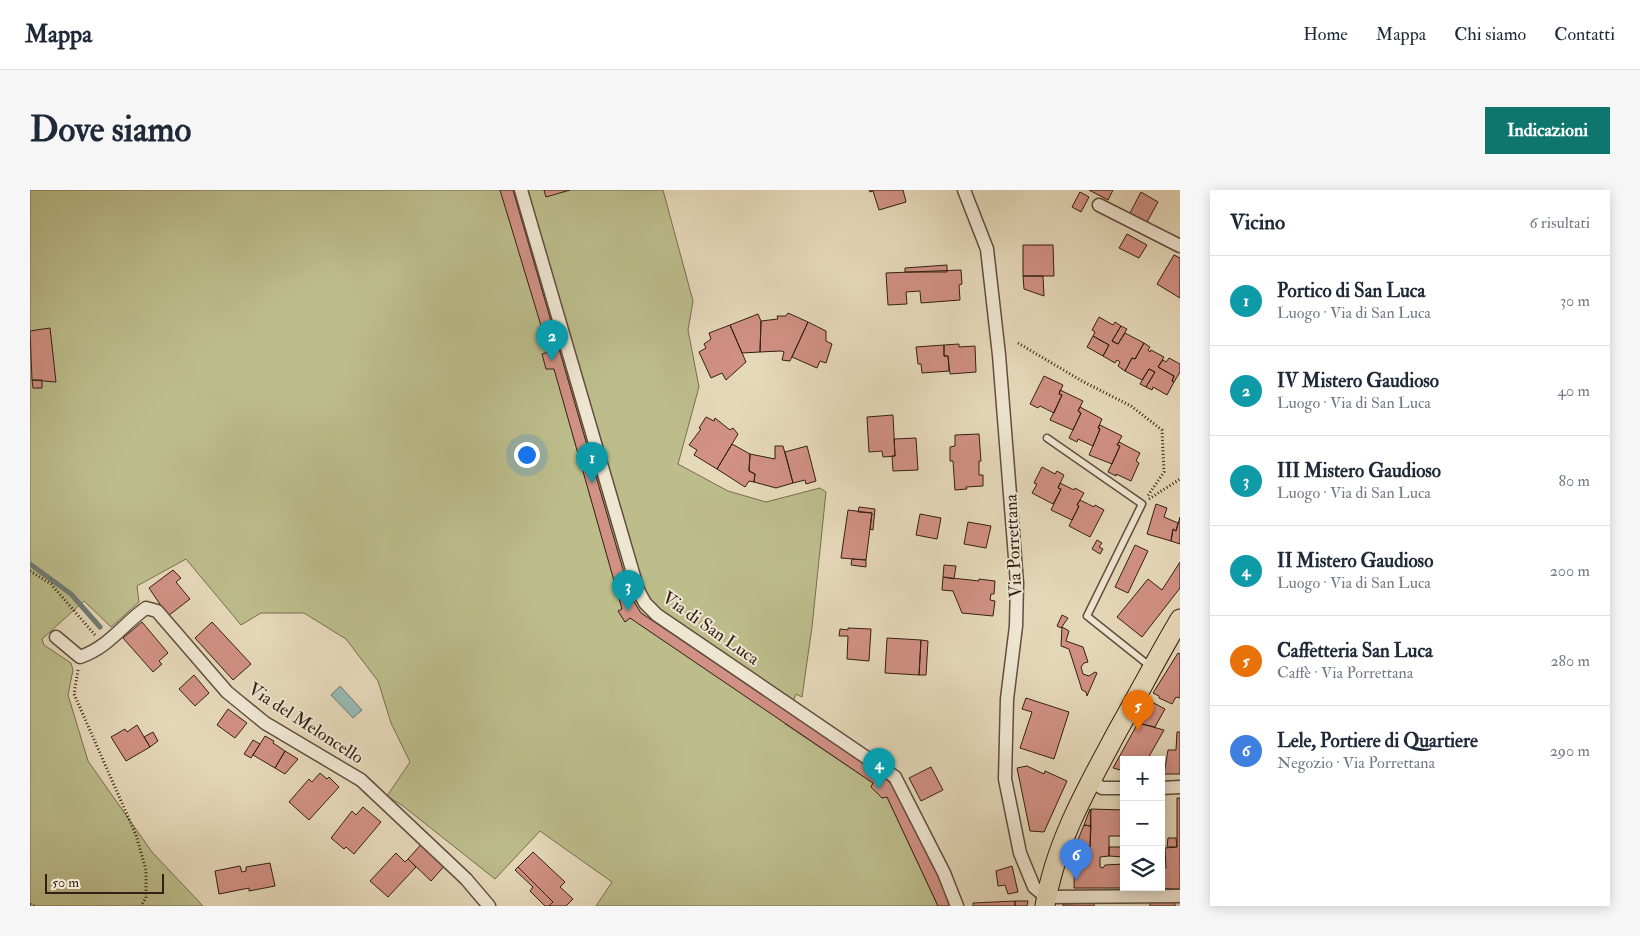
<!DOCTYPE html>
<html lang="it">
<head>
<meta charset="utf-8">
<style>
  body { margin:0; font-family:"IM FELL Double Pica",serif; background:#f6f6f7; color:#1f2937 }
  .controls { position:absolute; right:15px; bottom:15px; display:grid; overflow:hidden; border-radius:0px; box-shadow:0 2px 12px #0003 }
  .controls button { width:45px; height:45px; display:grid; place-items:center; padding:0; border:0; border-bottom:1px solid #e0e1e3; background:#fff; color:#1f2937; font:25px sans-serif }
  .scale { position:absolute; left:15px; bottom:12px; width:119px; box-sizing:border-box; padding-left:5px; border:2px solid #331f14; border-top:0; font-size:14px; line-height:18px; white-space:nowrap; color:#331f14; -webkit-text-stroke:4px #efe6d2; paint-order:stroke }
  .you { position:absolute; left:496px; top:264px; width:18px; height:18px; margin:-12px; border:4px solid #fff; border-radius:50%; background:#1a73e8; box-shadow:0 0 0 8px #1a73e833 }
  .badge { display:grid; place-items:center; width:32px; height:32px; border-radius:50%; background:#0f766e; color:#fff; font-size:16px; font-weight:700 }
  .pin { position:absolute; translate:-50% -41px; filter:drop-shadow(0 1px 2px #0008) }
  .pin::after { content:''; position:absolute; top:26px; width:18px; height:15px; background:inherit; clip-path:polygon(0 0,100% 0,50% 100%) }
  .list { margin:0; padding:0; list-style:none }
  h2 { display:flex; justify-content:space-between; align-items:center; height:65px; margin:0; padding:0 20px; font-size:21px }
  h2 small { font-size:16px; font-weight:400; color:#747a83 }
  .list li { display:grid; grid-template-columns:32px 1fr auto; gap:15px; align-items:center; box-sizing:border-box; height:90px; padding:0 20px; border-top:1px solid #e0e1e3 }
  .list b { display:block; font-size:19px; white-space:nowrap }
  .list p { margin:0; font-size:16px; white-space:nowrap; color:#747a83 }
  .list em { font-size:16px; font-style:normal; color:#747a83 }
  .icon { flex:none; width:28px; height:28px; fill:none; stroke:currentColor; stroke-width:2; stroke-linecap:round; stroke-linejoin:round }
  .map { position:relative; flex:none; width:1150px; height:716px; overflow:hidden; border-radius:0px }
  header { display:flex; align-items:center; gap:30px; box-sizing:border-box; height:70px; padding:0 25px; background:#fff; border-bottom:1px solid #e0e1e3 }
  header strong { font-size:24px }
  nav { display:flex; gap:28px; margin-inline-start:auto; font-size:18px }
  .intro { display:flex; align-items:center; justify-content:space-between; box-sizing:border-box; height:120px; padding:0 30px }
  h1 { margin:0; font-size:35px }
  .button { padding:12px 22px; border-radius:0px; background:#0f766e; color:#fff; font-size:18px; font-weight:700 }
  main { display:flex; gap:30px; padding:0 30px }
  aside { flex:1; background:#fff; border-radius:0px; box-shadow:0 2px 12px #0003 }
  .map>svg:first-child { display:block }
</style>
</head>
<body>
<header>
<strong>Mappa</strong>
<nav><a>Home</a><a>Mappa</a><a>Chi siamo</a><a>Contatti</a></nav>
</header>
<div class="intro"><h1>Dove siamo</h1><a class="button">Indicazioni</a></div>
<main>
<div class="map">
<svg width="1150" height="716" viewBox="0 0 1150 716">
  <rect width="100%" height="100%" fill="#e6d9ba"/>
  <filter id="stains"><feTurbulence type="fractalNoise" baseFrequency=".004" numOctaves="4"/><feColorMatrix values="0 0 0 0 .2 0 0 0 0 .09 0 0 0 0 .02 0 0 0 .5 -.17"/></filter>
  <radialGradient id="worn" r=".72"><stop offset=".6" stop-color="#630" stop-opacity="0"/><stop offset="1" stop-color="#630" stop-opacity=".3"/></radialGradient>
  <path fill="#bcbd8b" stroke="#786e50" d="M0,0H633L663,111L658,140L669,197L648,274L698,301L736,312L790,298L796,302L782,437L772,507L766,504L755,534L843,593L841,597L852,608L857,607L908,716H566L582,692L510,641L465,689L373,616L357,606L380,572L361,533L348,491L316,449L274,423H231L211,435L156,369L107,396L109,412L81,437L54,411L12,449L14,455L41,473L43,480L38,505L58,571L122,662L173,716H0Z"/>
  <path fill="#97b9b4" stroke="#6f7b74" d="M310,496L332,520L323,528L301,505Z"/>
  <g fill="none" stroke-linecap="round" stroke-linejoin="round">
    <path stroke="#6f7b74" stroke-width="5" d="M0,374L41,404L70,437"/>
  </g>
  <path fill="#d19185" stroke="#331f14" d="M470,0H483L601,407L611,423L849,582L862,595L908,686L921,716H908L857,607L852,608L841,597L843,593L600,428L595,432L588,421L592,419L524,179H516L512,164L519,162Z
    M514,0H540L516,7Z
    M839,0H873L876,12L849,20L843,1L840,2Z
    M1059,0H1083L1078,10Z
    M1050,2L1059,7L1051,22L1042,17Z
    M1111,2L1128,12L1117,32L1100,23Z
    M1097,44L1117,55L1109,68L1089,58Z
    M993,55H1023L1024,86H993Z
    M1144,65L1150,68V108L1127,94Z
    M917,75V82H875V78Z
    M931,80L932,94L929,95L930,110L891,113L890,101L876,102L877,114L858,115L856,83Z
    M993,86H1013L1014,106L994,99Z
    M758,123L778,132L760,171L752,170L754,162L751,161L730,162L731,131L748,129L747,126H756Z
    M728,124L731,131L730,162L712,163L700,135Z
    M1069,127L1083,135L1085,132L1091,136L1082,151L1088,154L1095,143L1114,153L1105,169L1102,168L1095,181L1088,176L1090,172L1087,170L1085,173L1073,166L1079,155L1063,146L1065,142L1062,140Z
    M778,132L796,141V151L802,154L796,173L790,171L787,178L762,167Z
    M700,135L716,172L696,190L692,183L681,188L669,162L676,158L674,154L681,149L679,143Z
    M1091,136L1097,139L1088,154L1082,151Z
    M20,138L26,192L2,190L0,141Z
    M1063,146L1079,155L1073,166L1057,157Z
    M1114,153L1120,157L1118,160L1120,162L1121,160L1134,167L1128,177L1144,186L1142,191L1144,192L1137,205L1123,197L1122,200L1116,197L1125,182L1119,179L1112,190L1095,181L1102,168L1105,169Z
    M929,154V157L945,156L946,182L920,184L918,166H914V155Z
    M914,155V166H918L919,181L892,183L891,174H888L886,157Z
    M1139,168L1150,174V182L1144,192L1142,191L1144,186L1128,177L1133,170L1136,172Z
    M1119,179L1125,182L1116,197L1110,194Z
    M1014,186L1033,195L1029,204L1032,205L1024,223L1010,216L1008,218L1000,214Z
    M2,190H12V198H3Z
    M1030,200L1053,211L1048,221L1051,223L1043,240L1020,230L1032,205L1029,204Z
    M1050,217L1072,229L1068,238L1070,239L1063,256L1048,249L1047,252L1039,248L1051,223L1048,221Z
    M863,225L865,266L853,267L852,261L839,262L837,227Z
    M676,227L684,231L685,228L700,240L703,238L708,244L687,279L664,265L667,260L659,255L671,239L669,238Z
    M1070,235L1092,246L1087,255L1090,256L1082,274L1059,265L1070,239L1068,238Z
    M949,244L951,271H949V285H953V296L936,297L937,299L925,300L923,271H920V257L925,256V245Z
    M886,248L888,280L863,281L862,266H865L864,249Z
    M1089,252L1110,263L1106,271L1109,273L1101,291L1086,284V286L1078,282L1090,256L1087,255Z
    M702,254L720,264L719,281L725,284L724,292L719,291L715,297L687,279Z
    M745,256H753L763,293L746,298L724,292L725,284L719,281L720,264L745,269Z
    M777,256L786,291L776,294L775,290L763,293L755,262Z
    M1012,277L1025,284L1027,281L1034,285L1028,298L1031,299L1023,314L1002,303L1007,294L1004,293Z
    M1030,293L1044,300L1045,298L1054,303L1047,315L1049,316L1042,330L1021,320L1031,299L1028,298Z
    M1050,310L1064,317L1065,315L1074,320L1060,347L1039,336L1049,316L1047,315Z
    M1126,314L1137,318L1134,327L1148,333L1146,341L1143,339L1141,351L1117,344Z
    M829,317L845,319L843,340L840,339L842,323L828,322Z
    M818,320L842,323L836,370L811,368Z
    M890,324L911,328L907,349L886,345Z
    M1150,327V354L1141,351L1143,339L1146,341Z
    M938,332L961,336L956,358L934,354Z
    M1067,350L1072,353L1069,357L1073,359L1070,364L1062,359Z
    M1105,355L1118,361L1098,403L1085,397Z
    M822,369L836,370V377L821,375Z
    M1150,372V398L1112,447L1087,427L1118,389L1132,400Z
    M914,375L926,376L924,389L913,387Z
    M143,380L151,388L146,392L160,409L138,426L119,398Z
    M913,387L949,391V389L965,391L964,404H961L960,410L965,411L963,426L932,423L923,401L912,400Z
    M1032,425L1038,428L1031,438L1027,436Z
    M112,432L138,463L129,471L132,474L123,482L93,448Z
    M182,432L221,474L203,490L165,448Z
    M1032,437L1039,441L1036,451L1053,457L1058,472L1054,473L1051,477L1053,484L1059,486L1065,482L1067,483L1057,506L1056,502L1052,500L1039,459L1031,456Z
    M818,438L841,439L839,471L817,469L818,446H809L810,439L818,440Z
    M857,448L891,450L889,485L855,483Z
    M891,450L898,451L896,485H889Z
    M1148,463L1150,464V508L1146,507L1142,514L1129,508V506L1123,503Z
    M164,485L179,503L165,516L149,499Z
    M996,508L1039,522L1024,569L990,558L1002,522L992,519Z
    M1120,511L1135,519L1125,537L1108,533Z
    M198,519L217,533L205,548L187,535Z
    M1108,533L1134,540L1117,570H1094V581L1083,578Z
    M107,535L120,557L96,571L81,547L95,539L97,542Z
    M123,542L128,551L120,557L114,547Z
    M1147,542H1150V584H1134L1138,560H1146Z
    M235,546L244,551L243,553L255,561L245,578L223,565Z
    M223,550L230,554L221,568L214,564Z
    M255,561L268,569L255,584L245,578Z
    M997,576L1014,584L1015,581L1037,591L1014,642L1000,641L987,578Z
    M901,577L913,600L891,611L879,588Z
    M290,583L297,589L299,587L309,597L279,630L259,612L279,589L282,592Z
    M1147,608H1150V699L1112,698L1131,697V678H1136L1135,658L1147,657Z
    M333,617L351,632L324,664L316,657L314,659L301,648L322,621L326,625Z
    M1060,619L1061,636L1054,635Z
    M1061,619L1094,620V650H1092V646H1079V666L1070,667V677L1073,678L1075,675L1094,674V697L1100,698H1044L1045,657H1060Z
    M1054,635L1061,636L1060,657H1045Z
    M1138,648H1146L1147,657H1137Z
    M395,650L418,672L401,691L378,669Z
    M1079,657H1094V667L1079,666Z
    M503,662L535,692L530,697L543,709L536,716H519L523,712L488,677Z
    M366,663L375,672L378,669L386,677L358,707L340,691Z
    M240,673L245,696L219,701V698L189,704L185,681L210,676L212,682L216,681V677Z
    M982,676L988,702L978,704L975,695L968,696L966,681Z
    M488,677L523,712L519,716H515L500,701L503,697L485,680Z
    M985,711H998L997,716H985Z
    M985,711V716H943V713Z
    M1120,712H1145V716H1120Z
    M1064,713V716H1033V714Z"/>
  <g fill="none" stroke-linecap="round" stroke-linejoin="round">
    <defs>
      <path id="service" d="M1017,248L1112,314L1057,426L1121,477"/>
      <path id="minor" d="M491,0L608,400L615,413L627,425L865,587L914,683L927,716
        M934,0L957,59L969,165L987,393L986,436L977,509L975,589L990,663L1004,697L1016,707L1150,706
        M1069,15L1150,56
        M26,447L50,467C79,457 92,435 116,418L127,421L197,502L235,533L331,590L436,689L459,716
        M1061,591L1072,598H1094
        M1131,598L1150,597"/>
      <path id="primary" d="M1015,716C1025,653 1058,596 1088,540C1109,503 1128,466 1150,429"/>
    </defs>
    <use href="#service" stroke="#604e3e" stroke-width="9"/>
    <use href="#minor" stroke="#604e3e" stroke-width="15"/>
    <use href="#primary" stroke="#331f14" stroke-width="21"/>
    <path stroke="#331f14" stroke-width="3" stroke-dasharray="1 2.5" stroke-linecap="butt" d="M988,153L1052,191L1101,216L1132,240L1134,282L1117,307
      M1119,309L1150,289
      M0,381L21,394L65,445
      M48,480L44,504L106,645L116,680V708L111,716
      M0,714L4,716"/>
    <use href="#service" stroke="#efe6d2" stroke-width="6"/>
    <use href="#minor" stroke="#efe6d2" stroke-width="12"/>
    <use href="#primary" stroke="#e6d9ba" stroke-width="19"/>
  </g>
  <g text-anchor="middle" stroke-width="4" stroke-linejoin="round" paint-order="stroke">
    <g font-size="18" fill="#331f14" stroke="#efe6d2">
      <text transform="translate(983 356) rotate(-93)" y="6">Via Porrettana</text>
      <text transform="translate(681 438) rotate(35)" y="6">Via di San Luca</text>
      <text transform="translate(276 533) rotate(33)" y="6">Via del Meloncello</text>
    </g>
  </g>
  <rect width="100%" height="100%" filter="url(#stains)"/>
  <rect width="100%" height="100%" fill="url(#worn)"/>
</svg>
<div class="controls">
<button>+</button>
<button>−</button>
<button><svg class="icon" aria-label="layers" viewBox="0 0 24 24"><path d="M12 4l9 5-9 5-9-5zM3 14l9 5 9-5"/></svg></button>
</div>
<div class="scale">50 m</div>
<div class="you"></div>
<div class="pin badge" style="left:562px;top:293px;background:#0f9aa8">1</div>
<div class="pin badge" style="left:522px;top:171px;background:#0f9aa8">2</div>
<div class="pin badge" style="left:598px;top:421px;background:#0f9aa8">3</div>
<div class="pin badge" style="left:849px;top:599px;background:#0f9aa8">4</div>
<div class="pin badge" style="left:1108px;top:541px;background:#e8710a">5</div>
<div class="pin badge" style="left:1046px;top:690px;background:#3f7fe0">6</div>
</div>
<aside>
<h2>Vicino<small>6 risultati</small></h2>
<ul class="list">
<li><span class="badge" style="background:#0f9aa8">1</span><div><b>Portico di San Luca</b><p>Luogo · Via di San Luca</p></div><em>30 m</em></li>
<li><span class="badge" style="background:#0f9aa8">2</span><div><b>IV Mistero Gaudioso</b><p>Luogo · Via di San Luca</p></div><em>40 m</em></li>
<li><span class="badge" style="background:#0f9aa8">3</span><div><b>III Mistero Gaudioso</b><p>Luogo · Via di San Luca</p></div><em>80 m</em></li>
<li><span class="badge" style="background:#0f9aa8">4</span><div><b>II Mistero Gaudioso</b><p>Luogo · Via di San Luca</p></div><em>200 m</em></li>
<li><span class="badge" style="background:#e8710a">5</span><div><b>Caffetteria San Luca</b><p>Caffè · Via Porrettana</p></div><em>280 m</em></li>
<li><span class="badge" style="background:#3f7fe0">6</span><div><b>Lele, Portiere di Quartiere</b><p>Negozio · Via Porrettana</p></div><em>290 m</em></li>
</ul>
</aside>
</main>
</body>
</html>
